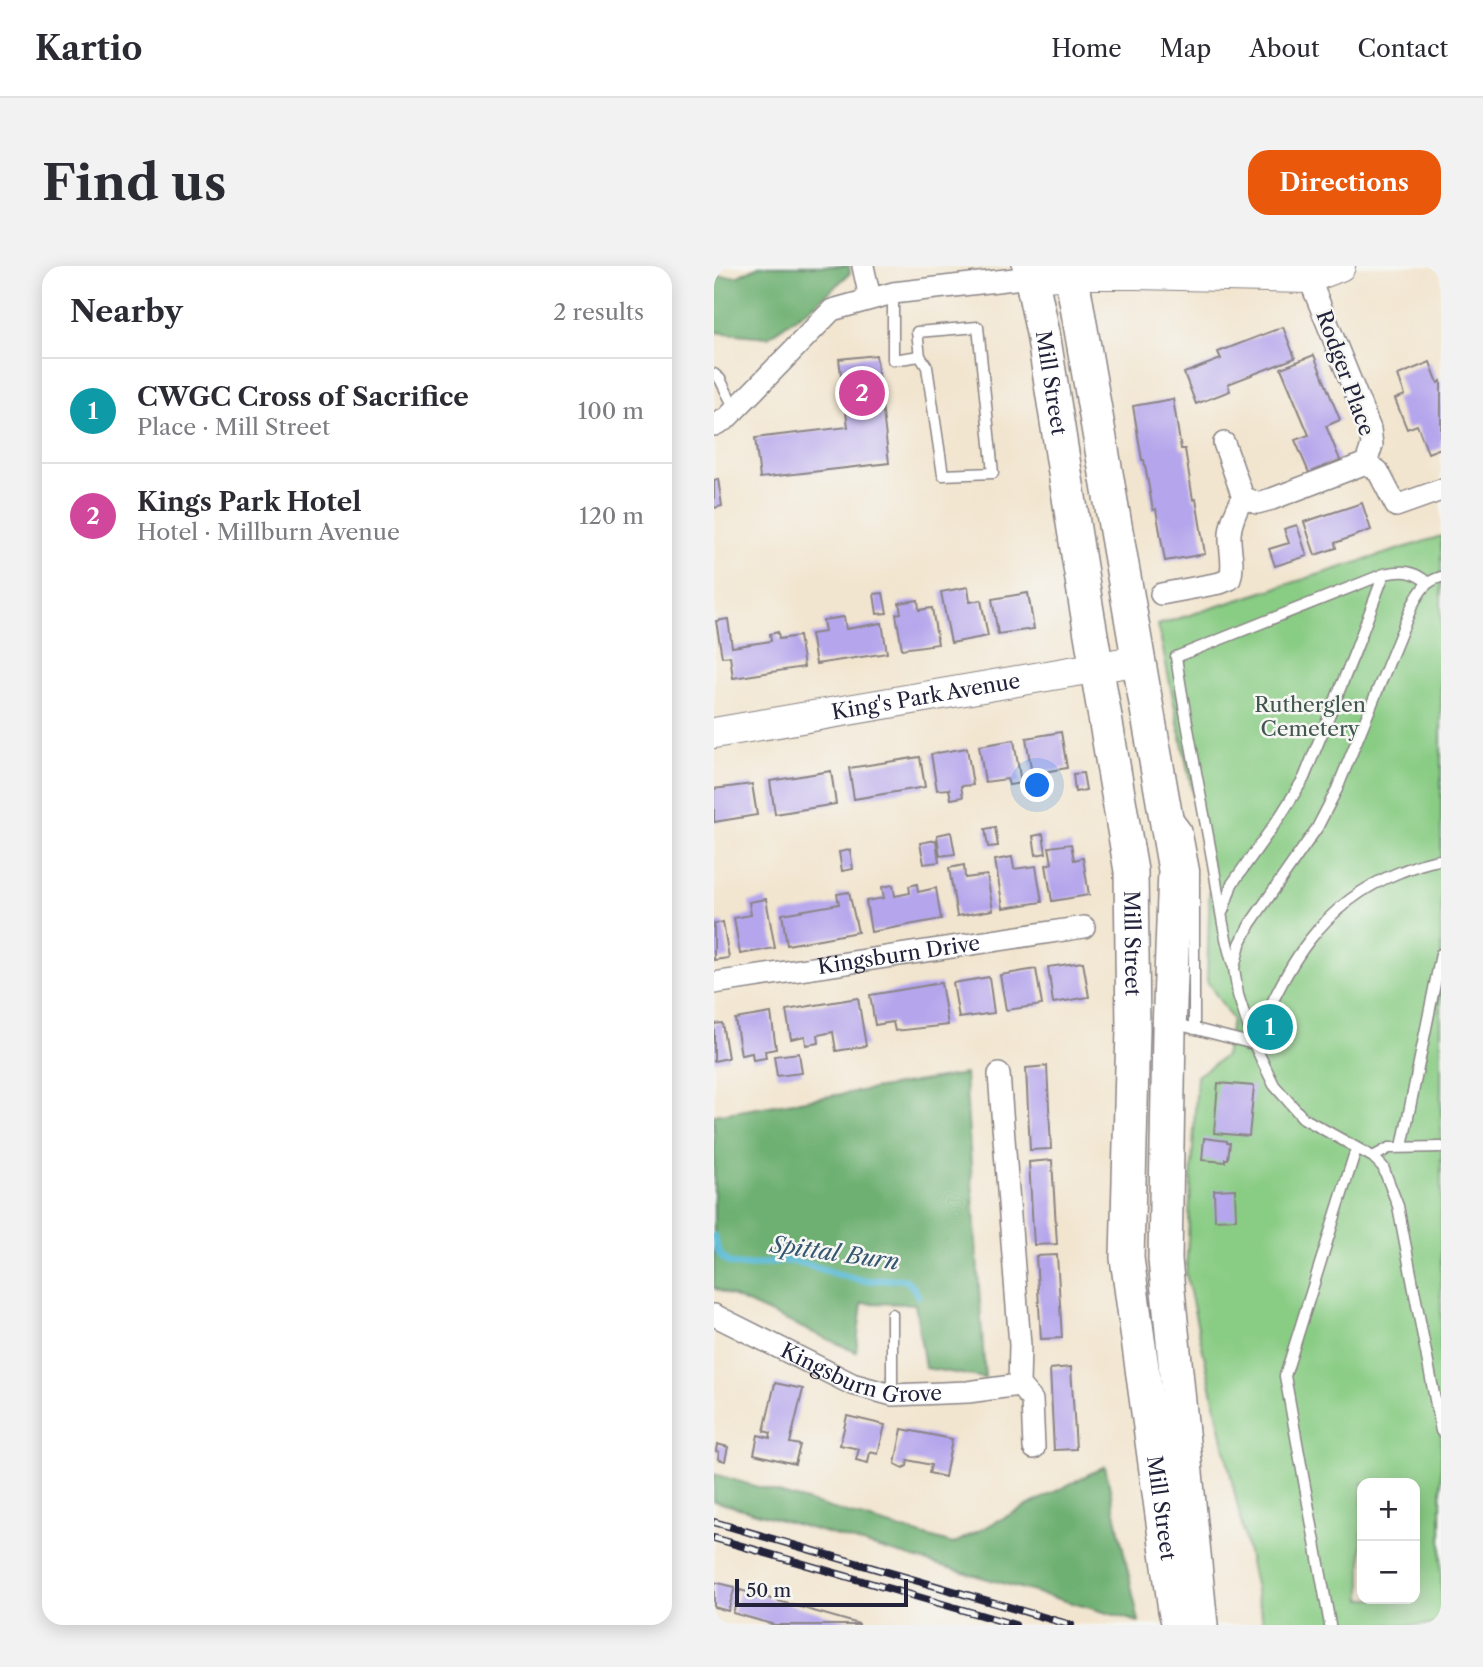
<!DOCTYPE html>
<html lang="en">
<head>
<meta charset="utf-8">
<style>
  body { margin:0; font-family:"Libre Caslon Text",serif; background:#f2f2f3; color:#2b2b33 }
  .controls { position:absolute; right:21px; bottom:21px; display:grid; overflow:hidden; border-radius:14px; box-shadow:0 4px 18px #0003 }
  .controls button { width:63px; height:63px; display:grid; place-items:center; padding:0; border:0; border-bottom:2px solid #e1e1e2; background:#fff; color:#2b2b33; font:35px sans-serif }
  .scale { position:absolute; left:21px; bottom:18px; width:173px; box-sizing:border-box; padding-left:7px; border:4px solid #22223b; border-top:0; font-size:19px; line-height:24px; white-space:nowrap; color:#22223b; -webkit-text-stroke:5px #f6f6f2; paint-order:stroke }
  .you { position:absolute; left:324px; top:520px; width:24px; height:24px; margin:-18px; border:5px solid #fff; border-radius:50%; background:#1a73e8; box-shadow:0 0 0 10px #1a73e833 }
  .badge { display:grid; place-items:center; width:46px; height:46px; border-radius:50%; background:#ea580c; color:#fff; font-size:23px; font-weight:700 }
  .pin { position:absolute; translate:-50% -50%; border:4px solid #fff; box-shadow:0 2px 7px #0006 }
  .list { margin:0; padding:0; list-style:none }
  h2 { display:flex; justify-content:space-between; align-items:center; height:91px; margin:0; padding:0 28px; font-size:30px }
  h2 small { font-size:23px; font-weight:400; color:#7c7c81 }
  .list li { display:grid; grid-template-columns:46px 1fr auto; gap:21px; align-items:center; box-sizing:border-box; height:105px; padding:0 28px; border-top:2px solid #e1e1e2 }
  .list b { display:block; font-size:26px; white-space:nowrap }
  .list p { margin:0; font-size:23px; white-space:nowrap; color:#7c7c81 }
  .list em { font-size:23px; font-style:normal; color:#7c7c81 }
  .map { position:relative; flex:none; width:727px; height:1359px; overflow:hidden; border-radius:21px }
  header { display:flex; align-items:center; gap:42px; box-sizing:border-box; height:98px; padding:0 35px; background:#fff; border-bottom:2px solid #e1e1e2 }
  header strong { font-size:33px }
  nav { display:flex; gap:38px; margin-inline-start:auto; font-size:24px }
  .intro { display:flex; align-items:center; justify-content:space-between; box-sizing:border-box; height:168px; padding:0 42px }
  h1 { margin:0; font-size:49px }
  .button { padding:18px 32px; border-radius:21px; background:#ea580c; color:#fff; font-size:24px; font-weight:700 }
  main { display:flex; gap:42px; padding:0 42px }
  aside { flex:1; background:#fff; border-radius:21px; box-shadow:0 4px 18px #0003 }
  .map>svg:first-child { display:block }
</style>
</head>
<body>
<header>
<strong>Kartio</strong>
<nav><a>Home</a><a>Map</a><a>About</a><a>Contact</a></nav>
</header>
<div class="intro"><h1>Find us</h1><a class="button">Directions</a></div>
<main>
<aside>
<h2>Nearby<small>2 results</small></h2>
<ul class="list">
<li><span class="badge" style="background:#0f9aa8">1</span><div><b>CWGC Cross of Sacrifice</b><p>Place · Mill Street</p></div><em>100 m</em></li>
<li><span class="badge" style="background:#d1479c">2</span><div><b>Kings Park Hotel</b><p>Hotel · Millburn Avenue</p></div><em>120 m</em></li>
</ul>
</aside>
<div class="map">
<svg width="727" height="1359" viewBox="0 0 727 1359">
  <rect width="100%" height="100%" fill="#f6f6f2"/>
  <filter id="ink" filterUnits="userSpaceOnUse"><feTurbulence type="fractalNoise" baseFrequency=".0143" numOctaves="2"/><feDisplacementMap in="SourceGraphic" scale="14" xChannelSelector="R" yChannelSelector="G"/><feConvolveMatrix kernelMatrix="1 2 1 2 8 2 1 2 1" color-interpolation-filters="sRGB"/></filter>
  <filter id="wash" filterUnits="userSpaceOnUse"><feTurbulence type="fractalNoise" baseFrequency=".00686" numOctaves="4" result="noise"/><feDisplacementMap in="SourceGraphic" scale="28" xChannelSelector="R" yChannelSelector="G"/><feGaussianBlur stdDeviation="1.57" result="paint"/><feColorMatrix in="noise" values="0 0 0 0 0 0 0 0 0 0 0 0 0 0 0 0 0 1.4 0 .05"/><feComposite in="paint" operator="in"/></filter>
  <g filter="url(#wash)">
    <rect width="100%" height="100%" fill="#f2e5cf"/>
    <path fill="#89cc84" stroke="#567760" stroke-width="2" fill-rule="evenodd" d="M727,270V1359H550L472,1008L483,810L511,790L518,753L493,715L496,612L444,359ZM648,1217H701V1333H648Z"/>
    <path fill="#6eb072" stroke="#486956" stroke-width="2" d="M45,0H135L136,7L103,37L54,71L0,66V11L24,10Z
      M251,808L271,1112L211,1102L201,1038L148,1037L142,1086L0,1022V849Z
      M391,1200L425,1356L0,1235V1208L239,1278Z"/>
    <g fill="none" stroke-linecap="round" stroke-linejoin="round">
      <path stroke="#57b9d6" stroke-width="7" d="M0,970C3,980 5,993 16,997C34,1004 56,994 75,995C100,997 123,1011 148,1014C159,1016 183,1011 191,1014C198,1017 200,1023 204,1030"/>
    </g>
    <g id="blocks">
      <path fill="#b5a5ec" d="M569,61L581,92L514,118L516,125L482,138L470,107L507,93L504,86Z
        M162,89L175,197L46,212L41,172L134,161L125,93Z
        M600,89L626,154L612,160L626,194L595,207L581,174L595,169L567,102Z
        M716,96L724,117L727,115V182L714,187L703,159L693,163L681,133L691,129L684,109Z
        M459,133L467,183H471L479,234L482,233L491,288L451,295L442,243L439,244L430,194H428L419,140Z
        M4,213L8,240L0,242V214Z
        M648,237L657,264L621,277L622,282L601,289L590,256Z
        M583,259L593,290L561,300L555,283L575,277L570,263Z
        M254,321L256,336L267,334L274,370L237,377L227,326Z
        M169,327L173,347L163,348L160,328Z
        M314,327L320,363L284,368L278,333Z
        M204,334L205,344L218,342L224,378L188,383L182,348L187,347L185,337Z
        M130,351L132,363L168,357L173,387L102,398L97,368L111,366L109,354Z
        M14,353L18,381L57,375L56,368L64,366L65,373L85,370L90,401L19,412L16,390L8,391L2,355Z
        M347,466L353,502L318,508L312,472Z
        M300,474L307,517L295,519L293,513L271,516L265,480Z
        M253,482L259,519L247,520L249,531L237,533L235,523L223,524L217,488Z
        M206,491L211,521L140,533L135,502Z
        M117,505L122,538L61,548L56,515Z
        M369,507L372,524L361,526L359,508Z
        M38,518L43,549L0,556V523Z
        M281,561L284,580L274,581L271,563Z
        M237,566L241,588L226,590L223,569Z
        M329,568L332,587L322,589L319,570Z
        M222,574L225,596L210,598L206,577Z
        M357,578L360,594L369,592L375,629L338,635L332,599L338,597L335,581Z
        M136,584L139,603L128,605L125,586Z
        M298,591L300,603L322,600L328,636L289,642L281,594Z
        M250,599L251,612L273,609L279,644L243,650L235,602Z
        M203,618L204,626L222,622L227,653L157,666L152,635L170,632L168,621L179,619L181,630L196,627L195,620Z
        M135,626L144,666L73,679L68,648L125,638L123,628Z
        M52,633L61,682L26,688L20,652L37,649L35,636Z
        M9,656L15,692L0,694V658Z
        M369,696L375,731L339,737L334,701Z
        M322,703L328,739L292,744L286,709Z
        M275,711L280,747L245,752L239,717Z
        M227,717L234,759L181,765L179,756L161,759L156,729Z
        M144,732L152,780L122,785L119,766L104,769L105,777L92,779L91,770L77,773L72,744Z
        M57,747L62,783L51,785L52,792L39,794L38,787L27,789L21,753Z
        M8,757L14,792L0,795V758Z
        M85,787L88,807L63,810L60,790Z
        M333,800L337,883L316,884L312,802Z
        M504,817L540,820L535,870L500,867Z
        M490,872L513,875V877H516L514,893H511V896L488,894Z
        M338,894L343,978L320,979L315,896Z
        M521,923L522,953L501,954L500,924Z
        M343,989L348,1072L327,1073L322,990Z
        M357,1101L362,1183L340,1184L336,1103Z
        M61,1117L89,1123L76,1177L86,1179L81,1198L40,1188L44,1169L56,1172L57,1167L50,1165Z
        M133,1150L171,1159L164,1188L156,1186L154,1197L142,1194L145,1183L126,1179Z
        M188,1163L238,1173L231,1211L215,1207L217,1199L194,1194L193,1200L189,1202L181,1198Z
        M3,1178L14,1181L11,1195L4,1193L5,1186L2,1185Z
        M0,1316L21,1321L14,1345L0,1341Z
        M26,1324L145,1358V1359H61L19,1347Z"/>
    </g>
  </g>
  <g filter="url(#ink)">
    <use href="#blocks" fill-opacity="0" stroke="#8a8485" stroke-width="2"/>
    <g fill="none" stroke-linecap="round" stroke-linejoin="round">
      <defs>
        <path id="lane" d="M179,27V94L206,90
          M264,61L279,207L229,209L213,101L206,90L203,66Z
          M0,108L6,113L21,143
          M463,551L472,563L480,604V763
          M509,645L518,618L567,549L590,512L642,383L670,308
          M520,702C508,666 505,629 498,592C486,525 472,458 462,391L670,308C689,304 699,304 714,317
          M461,763L470,760L540,778L560,819L589,852L659,891L669,901L684,940L727,1165
          M540,778L524,729L520,702L526,678L536,658L603,562L623,523L698,340C705,327 711,315 727,311
          M540,778C570,703 606,637 686,606C699,601 713,595 727,594
          M688,881L727,688
          M659,891L675,882L727,881
          M178,1048V1129
          M616,1359L571,1110L642,883"/>
        <g id="street">
          <path d="M149,0L156,32"/>
          <path d="M0,159L12,153L118,44L179,27L317,11"/>
          <path d="M510,177L529,231"/>
          <path d="M652,197L664,205L682,240L727,224"/>
          <path d="M529,231L543,237L558,233L652,197L658,179L656,163L595,12"/>
          <path d="M447,328L506,317L516,313C521,297 515,284 516,268C517,255 523,243 529,231"/>
          <path id="s1" d="M0,717L370,661"/>
          <path d="M285,808L306,1079L305,1119L318,1134L320,1182"/>
          <path id="s2" d="M0,1049L138,1118L178,1129L254,1126L305,1119"/>
        </g>
        <g id="secondary">
          <path d="M317,11L357,8H422L595,12L626,0"/>
          <path id="s3" d="M0,467L426,394"/>
        </g>
        <g id="primary">
          <path id="s4" d="M315,0L329,67L372,339L417,605L419,763L413,992L461,1344L465,1359"/>
          <path d="M356,0L461,604L455,765L451,994L487,1359"/>
        </g>
      </defs>
      <use href="#lane" stroke="#8a8485" stroke-width="13"/>
      <use href="#street" stroke="#8a8485" stroke-width="24"/>
      <use href="#secondary" stroke="#8a8485" stroke-width="32"/>
      <use href="#primary" stroke="#8a8485" stroke-width="36"/>
      <use href="#lane" stroke="#fff" stroke-width="10"/>
      <use href="#street" stroke="#fff" stroke-width="21"/>
      <use href="#secondary" stroke="#fff" stroke-width="30"/>
      <use href="#primary" stroke="#fff" stroke-width="33"/>
      <defs>
        <path id="rail" d="M0,1256L357,1359
          M0,1272L301,1359"/>
      </defs>
      <use href="#rail" stroke="#22223b" stroke-width="8"/>
      <use href="#rail" stroke="#f6f6f2" stroke-width="5" stroke-dasharray="16" stroke-linecap="butt"/>
    </g>
  </g>
  <g text-anchor="middle" stroke-width="5" stroke-linejoin="round" paint-order="stroke">
    <g font-size="21" fill="#22223b" stroke="#f6f6f2">
      <text transform="translate(631 107) rotate(70)" y="7">Rodger Place</text>
      <text dy="7" stroke="none"><textPath href="#s4" startOffset="119">Mill Street</textPath></text>
      <text dy="7" stroke="none"><textPath href="#s3" startOffset="215">King's Park Avenue</textPath></text>
      <text dy="7" stroke="none"><textPath href="#s4" startOffset="686">Mill Street</textPath></text>
      <text dy="7" stroke="none"><textPath href="#s1" startOffset="187">Kingsburn Drive</textPath></text>
      <text dy="7" stroke="none"><textPath href="#s2" startOffset="161">Kingsburn Grove</textPath></text>
      <text dy="7" stroke="none"><textPath href="#s4" startOffset="1253">Mill Street</textPath></text>
    </g>
    <g font-size="21" fill="#415551" stroke="#f6f6f2">
      <text x="596" y="446">Rutherglen<tspan x="596" dy="24">Cemetery</tspan></text>
    </g>
    <g font-size="23" font-style="italic" fill="#355771" stroke="#f6f6f2">
      <text transform="translate(121 987) rotate(8)" y="8">Spittal Burn</text>
    </g>
  </g>
</svg>
<div class="controls">
<button>+</button>
<button>−</button>
</div>
<div class="scale">50 m</div>
<div class="you"></div>
<div class="pin badge" style="left:556px;top:761px;background:#0f9aa8">1</div>
<div class="pin badge" style="left:148px;top:127px;background:#d1479c">2</div>
</div>
</main>
</body>
</html>
